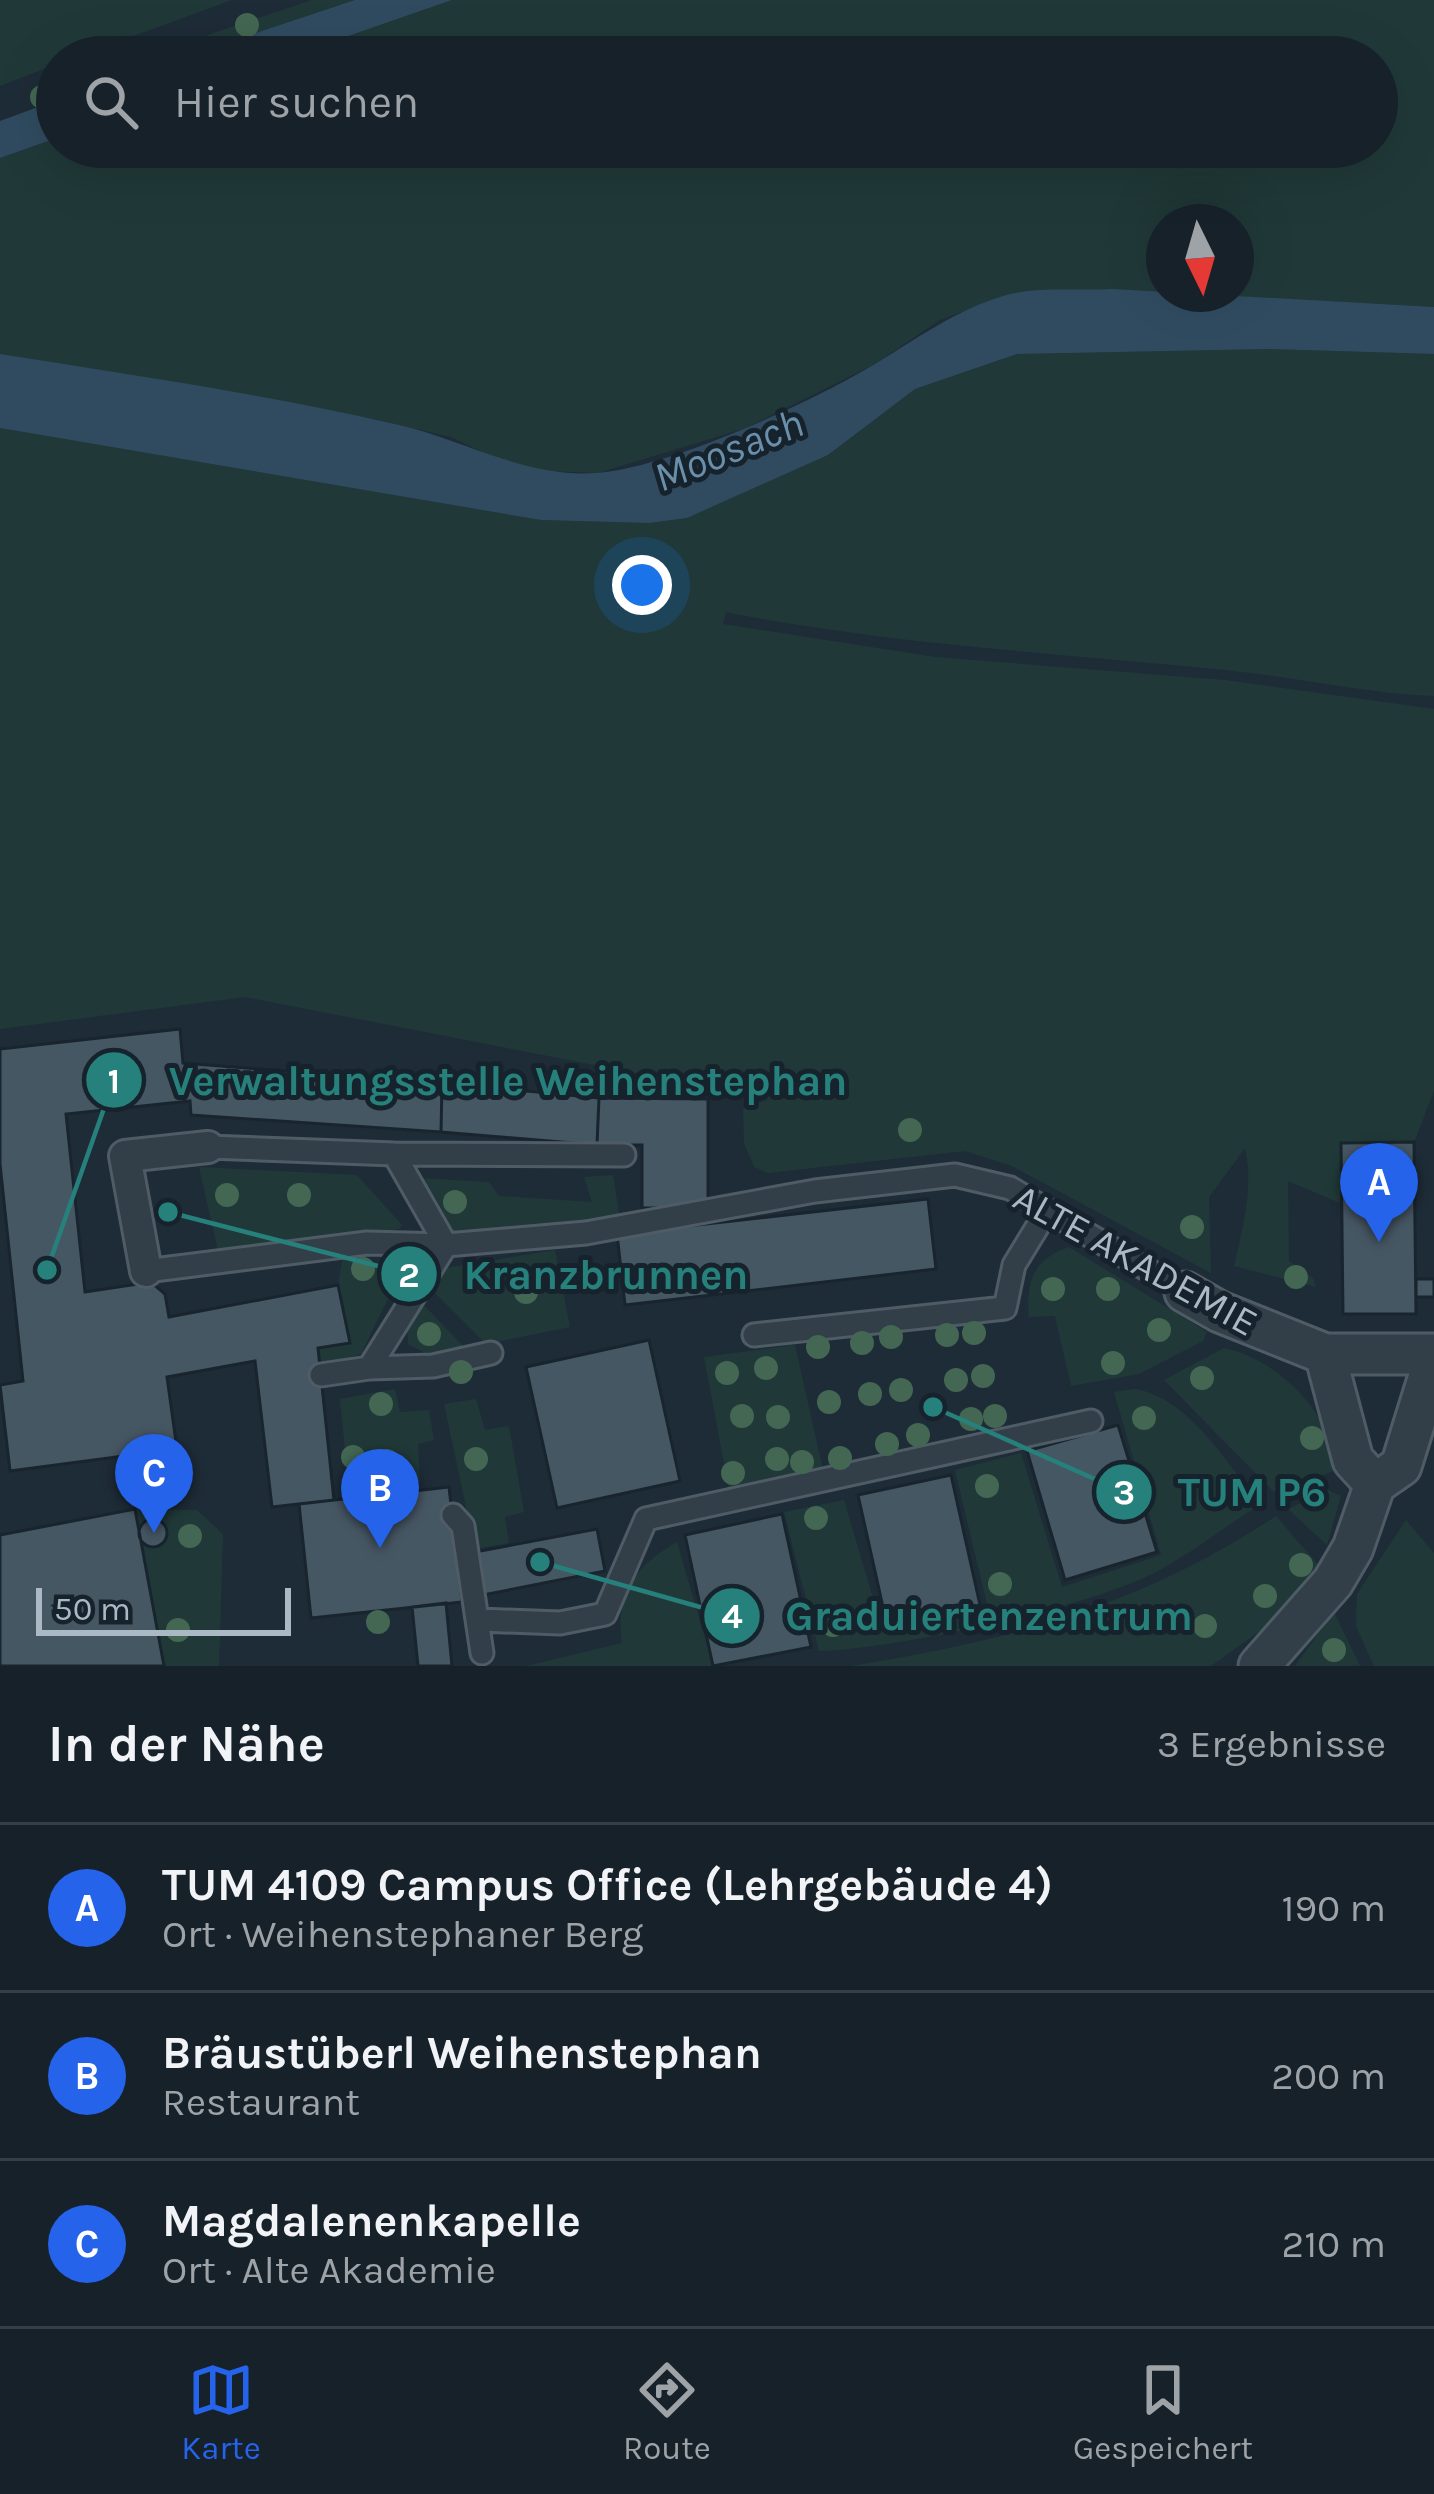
<!DOCTYPE html>
<html lang="de">
<head>
<meta charset="utf-8">
<style>
  body { margin:0; font-family:Karla,sans-serif; background:#232e36; color:#f1f3f6 }
  .compass { position:absolute; left:1146px; top:204px; width:108px; height:108px; border-radius:50%; background:#16212a; box-shadow:0 12px 48px #0002; rotate:175deg }
  .scale { position:absolute; left:36px; bottom:30px; width:255px; box-sizing:border-box; padding-left:12px; border:6px solid #abb9c5; border-top:0; font-size:33px; line-height:42px; white-space:nowrap; color:#abb9c5; -webkit-text-stroke:9px #17232c; paint-order:stroke }
  .you { position:absolute; left:642px; top:585px; width:42px; height:42px; margin:-30px; border:9px solid #fff; border-radius:50%; background:#1a73e8; box-shadow:0 0 0 18px #1a73e833 }
  .badge { display:grid; place-items:center; width:78px; height:78px; border-radius:50%; background:#2563eb; color:#fff; font-size:39px; font-weight:700 }
  .pin { position:absolute; translate:-50% -99px; filter:drop-shadow(0 3px 6px #0008) }
  .pin::after { content:''; position:absolute; top:63px; width:42px; height:36px; background:inherit; clip-path:polygon(0 0,100% 0,50% 100%) }
  .list { margin:0; padding:0; list-style:none }
  h2 { display:flex; justify-content:space-between; align-items:center; height:156px; margin:0; padding:0 48px; font-size:51px }
  h2 small { font-size:39px; font-weight:400; color:#9ea3a8 }
  .list li { display:grid; grid-template-columns:78px 1fr auto; gap:36px; align-items:center; box-sizing:border-box; height:168px; padding:0 48px; border-top:3px solid #353e47 }
  .list b { display:block; font-size:45px; white-space:nowrap }
  .list p { margin:0; font-size:39px; white-space:nowrap; color:#9ea3a8 }
  .list em { font-size:39px; font-style:normal; color:#9ea3a8 }
  .icon { flex:none; width:66px; height:66px; fill:none; stroke:currentColor; stroke-width:2; stroke-linecap:round; stroke-linejoin:round }
  .map { position:relative; flex:none; width:1434px; height:1666px; overflow:hidden }
  .search { position:absolute; background:#16212a; box-shadow:0 12px 48px #0002; left:36px; right:36px; top:36px; height:132px; display:flex; align-items:center; gap:30px; box-sizing:border-box; padding:0 42px; border-radius:66px; color:#9ea3a8; font-size:45px }
  .sheet { height:660px; background:#16212a }
  nav { display:flex; justify-content:space-around; align-items:center; box-sizing:border-box; height:168px; border-top:3px solid #353e47; background:#16212a; font-size:33px; color:#9ea3a8 }
  nav a { display:grid; justify-items:center; gap:6px }
  nav .on { color:#2563eb }
  .map>svg:first-child { display:block }
</style>
</head>
<body>
<div class="map">
<svg width="1434" height="1666" viewBox="0 0 1434 1666">
  <rect width="100%" height="100%" fill="#1e2c38"/>
  <path fill="#203938" d="M0,0H232L76,57H57V64L0,86Z
    M312,0H355L183,57H142Z
    M452,0H1434V307L1190,294H1236V222H1164V292L1008,295L940,320L873,365L746,428L598,473L548,471L503,462L451,437L374,419L0,354V158L57,138V147H1377V57H288Z
    M1269,349L1434,354V696C1363,693 1296,677 1225,670C1058,653 892,645 726,612L723,624L935,657L1225,680L1434,709V1091L1414,1142L1342,1143V1204L1288,1181L1289,1261L1313,1278L1316,1287L1234,1266C1243,1227 1254,1187 1245,1148L1209,1197L1211,1273L1012,1166L965,1151L768,1173L754,1167L744,1143L743,1109L769,1099L245,997L0,1029V428L541,520L649,523L687,518L828,455L915,389L1017,354Z
    M199,1167L357,1175L402,1225L399,1229L219,1255Z
    M613,1175L620,1219L462,1244L405,1188L401,1177L489,1182L499,1196L592,1202L584,1177Z
    M1069,1247L1207,1332L1203,1341L1139,1374L1071,1386L1055,1316L1029,1317C1026,1282 1033,1259 1069,1247Z
    M555,1250L570,1327L486,1344L426,1284L434,1270Z
    M361,1254L398,1278L361,1354L319,1366L318,1348L349,1342L338,1285L343,1256Z
    M419,1300L466,1349L425,1353L408,1344L407,1319Z
    M795,1345L823,1470L730,1495L704,1357Z
    M1224,1348C1278,1359 1332,1414 1336,1467L1331,1472L1274,1492L1164,1380Z
    M395,1389L400,1412L429,1410L434,1440L418,1444L420,1481L349,1490L340,1399Z
    M1135,1389C1190,1398 1227,1465 1261,1504C1224,1527 1191,1554 1152,1574C1081,1609 899,1648 819,1651L784,1512L844,1500L883,1632L987,1604L955,1470L1021,1453L1062,1587L1161,1555L1114,1392Z
    M476,1399L485,1430L509,1426L524,1512L505,1517L509,1543L475,1549L444,1404Z
    M1328,1490L1341,1496L1327,1545L1288,1509Z
    M135,1509L197,1510L223,1534L219,1666H164Z
    M1276,1516L1319,1566L1264,1628L1211,1666H850C1009,1641 1140,1606 1276,1516Z
    M1406,1520L1434,1553V1666H1374L1356,1626L1357,1594Z
    M677,1542L713,1666H526L622,1643C615,1594 635,1566 677,1542Z
    M1334,1612L1360,1666H1295Z"/>
  <path fill="#304b60" d="M355,0H452L288,57H183Z
    M57,100V138L0,158V121Z
    M1112,289L1434,307V354L1269,349L1017,354L915,389L828,455L687,518L649,523L541,520L0,428V354C131,375 265,394 395,424C463,439 524,478 596,473C668,468 812,402 875,364C918,338 954,311 1003,296C1035,286 1078,291 1112,289Z"/>
  <path fill="#465764" stroke="#19252e" stroke-width="3" d="M180,1029L183,1063L442,1083L441,1132L191,1115L190,1101L66,1114L85,1292L151,1282L165,1294L169,1317L338,1285L350,1343L318,1348L334,1500L272,1507L255,1361L167,1377L177,1449L10,1471L0,1385L23,1381L0,1164V1049Z
    M442,1083L599,1098L597,1145L441,1132Z
    M599,1098L708,1099V1208H642V1145H597Z
    M1414,1142L1416,1314H1343L1341,1143Z
    M928,1199L936,1269L625,1305L617,1234Z
    M1416,1279H1434V1297H1416Z
    M649,1340L680,1481L557,1508L526,1367Z
    M1118,1425L1157,1552L1065,1580L1027,1451Z
    M951,1475L980,1605L887,1625L858,1495Z
    M449,1487L462,1602L311,1618L299,1504Z
    M135,1509L164,1666H0V1535Z
    M782,1514L811,1647L713,1666L685,1535Z
    M139 1533a14 14 0 1 1 28 0a14 14 0 1 1-28 0Z
    M597,1529L605,1571L483,1595L475,1552Z
    M446,1603L452,1666H418L412,1607Z"/>
  <g fill="none" stroke-linecap="round" stroke-linejoin="round">
    <defs>
      <path id="service" d="M208,1147L394,1154L446,1245L369,1368L433,1366L491,1353
        M394,1154L624,1155
        M146,1271L367,1243L446,1245L586,1233L815,1191L955,1175L1010,1188L1185,1292
        M754,1335L1005,1308L1014,1265L1047,1211
        M321,1375L369,1368
        M453,1515L463,1526L482,1653
        M479,1620L560,1623L605,1614L646,1519L1091,1421"/>
      <path id="pedestrian" d="M146,1271L125,1156L208,1147"/>
      <path id="minor" d="M1185,1292L1220,1312L1325,1354H1434
        M1325,1354L1353,1460L1375,1484
        M1259,1666L1333,1582L1353,1548L1375,1484L1401,1466L1434,1360"/>
    </defs>
    <use href="#service" stroke="#4f5c66" stroke-width="27"/>
    <use href="#pedestrian" stroke="#4f5c66" stroke-width="36"/>
    <use href="#minor" stroke="#4f5c66" stroke-width="45"/>
    <use href="#service" stroke="#323e48" stroke-width="21"/>
    <use href="#pedestrian" stroke="#323e48" stroke-width="30"/>
    <use href="#minor" stroke="#323e48" stroke-width="39"/>
  </g>
  <g fill="#436752">
    <circle cx="247" cy="25" r="12"/>
    <circle cx="42" cy="97" r="12"/>
    <circle cx="910" cy="1130" r="12"/>
    <circle cx="227" cy="1195" r="12"/>
    <circle cx="299" cy="1195" r="12"/>
    <circle cx="455" cy="1202" r="12"/>
    <circle cx="1192" cy="1227" r="12"/>
    <circle cx="363" cy="1269" r="12"/>
    <circle cx="1296" cy="1277" r="12"/>
    <circle cx="1053" cy="1289" r="12"/>
    <circle cx="1108" cy="1289" r="12"/>
    <circle cx="526" cy="1292" r="12"/>
    <circle cx="1159" cy="1330" r="12"/>
    <circle cx="974" cy="1333" r="12"/>
    <circle cx="429" cy="1334" r="12"/>
    <circle cx="947" cy="1335" r="12"/>
    <circle cx="891" cy="1337" r="12"/>
    <circle cx="862" cy="1343" r="12"/>
    <circle cx="818" cy="1347" r="12"/>
    <circle cx="1113" cy="1363" r="12"/>
    <circle cx="766" cy="1368" r="12"/>
    <circle cx="461" cy="1372" r="12"/>
    <circle cx="727" cy="1373" r="12"/>
    <circle cx="983" cy="1376" r="12"/>
    <circle cx="1202" cy="1378" r="12"/>
    <circle cx="956" cy="1380" r="12"/>
    <circle cx="901" cy="1390" r="12"/>
    <circle cx="870" cy="1394" r="12"/>
    <circle cx="829" cy="1402" r="12"/>
    <circle cx="381" cy="1404" r="12"/>
    <circle cx="742" cy="1416" r="12"/>
    <circle cx="995" cy="1416" r="12"/>
    <circle cx="778" cy="1417" r="12"/>
    <circle cx="1144" cy="1418" r="12"/>
    <circle cx="971" cy="1419" r="12"/>
    <circle cx="918" cy="1435" r="12"/>
    <circle cx="1312" cy="1438" r="12"/>
    <circle cx="887" cy="1444" r="12"/>
    <circle cx="353" cy="1457" r="12"/>
    <circle cx="840" cy="1458" r="12"/>
    <circle cx="476" cy="1459" r="12"/>
    <circle cx="777" cy="1459" r="12"/>
    <circle cx="387" cy="1461" r="12"/>
    <circle cx="802" cy="1462" r="12"/>
    <circle cx="733" cy="1473" r="12"/>
    <circle cx="987" cy="1486" r="12"/>
    <circle cx="816" cy="1518" r="12"/>
    <circle cx="190" cy="1536" r="12"/>
    <circle cx="1301" cy="1565" r="12"/>
    <circle cx="1000" cy="1584" r="12"/>
    <circle cx="1265" cy="1596" r="12"/>
    <circle cx="378" cy="1622" r="12"/>
    <circle cx="833" cy="1625" r="12"/>
    <circle cx="1205" cy="1626" r="12"/>
    <circle cx="178" cy="1630" r="12"/>
    <circle cx="1334" cy="1650" r="12"/>
  </g>
  <g text-anchor="middle" stroke-width="10" stroke-linejoin="round" paint-order="stroke">
    <g font-size="39" fill="#abb9c5" stroke="#17232c">
      <text transform="translate(1136 1259) rotate(29)" y="14">ALTE AKADEMIE</text>
    </g>
    <g font-size="42" font-style="italic" fill="#698fab" stroke="#17232c">
      <text transform="translate(728 449) rotate(-22)" y="15">Moosach</text>
    </g>
  </g>
  <path fill="none" stroke="#26807b" stroke-width="4.5" d="M47 1270L114 1080M168 1212L409 1274M933 1407L1124 1492M540 1562L732 1616"/>
  <g fill="#26807b" stroke="#17232c" stroke-width="4.5">
    <circle cx="47" cy="1270" r="12"/>
    <circle cx="168" cy="1212" r="12"/>
    <circle cx="933" cy="1407" r="12"/>
    <circle cx="540" cy="1562" r="12"/>
    <circle cx="114" cy="1080" r="30"/>
    <circle cx="409" cy="1274" r="30"/>
    <circle cx="1124" cy="1492" r="30"/>
    <circle cx="732" cy="1616" r="30"/>
  </g>
  <g font-size="36" text-anchor="middle" font-weight="bold" fill="#fff">
    <text x="114" y="1093">1</text>
    <text x="409" y="1287">2</text>
    <text x="1124" y="1504">3</text>
    <text x="732" y="1628">4</text>
  </g>
  <g font-size="42" text-anchor="middle" font-weight="bold" fill="#26807b" stroke="#17232c" stroke-width="10" stroke-linejoin="round" paint-order="stroke">
    <text x="508" y="1095">Verwaltungsstelle Weihenstephan</text>
    <text x="606" y="1289">Kranzbrunnen</text>
    <text x="1252" y="1506">TUM P6</text>
    <text x="989" y="1630">Graduiertenzentrum</text>
  </g>
</svg>
<svg class="compass" viewBox="-18 -18 36 36"><path d="M0-13l5 13h-10z" fill="#e53935"/><path d="M0 13l5-13h-10z" fill="#9ea3a8"/></svg>
<div class="scale">50 m</div>
<div class="you"></div>
<div class="pin badge" style="left:1379px;top:1242px">A</div>
<div class="pin badge" style="left:380px;top:1548px">B</div>
<div class="pin badge" style="left:154px;top:1533px">C</div>
<div class="search"><svg class="icon" aria-label="search" viewBox="0 0 24 24"><circle cx="10" cy="10" r="6"/><path d="M15 15l6 6"/></svg>Hier suchen</div>
</div>
<section class="sheet">
<h2>In der Nähe<small>3 Ergebnisse</small></h2>
<ul class="list">
<li><span class="badge">A</span><div><b>TUM 4109 Campus Office (Lehrgebäude 4)</b><p>Ort · Weihenstephaner Berg</p></div><em>190 m</em></li>
<li><span class="badge">B</span><div><b>Bräustüberl Weihenstephan</b><p>Restaurant</p></div><em>200 m</em></li>
<li><span class="badge">C</span><div><b>Magdalenenkapelle</b><p>Ort · Alte Akademie</p></div><em>210 m</em></li>
</ul>
</section>
<nav>
<a class="on"><svg class="icon" aria-label="map" viewBox="0 0 24 24"><path d="M3 6l6-2 6 2 6-2v14l-6 2-6-2-6 2zM9 4v14M15 6v14"/></svg>Karte</a>
<a><svg class="icon" aria-label="directions" viewBox="0 0 24 24"><path d="M12 3l9 9-9 9-9-9zM9 14v-3h6M13 9l2 2-2 2"/></svg>Route</a>
<a><svg class="icon" aria-label="saved" viewBox="0 0 24 24"><path d="M7 4h10v16l-5-4-5 4z"/></svg>Gespeichert</a>
</nav>
</body>
</html>
